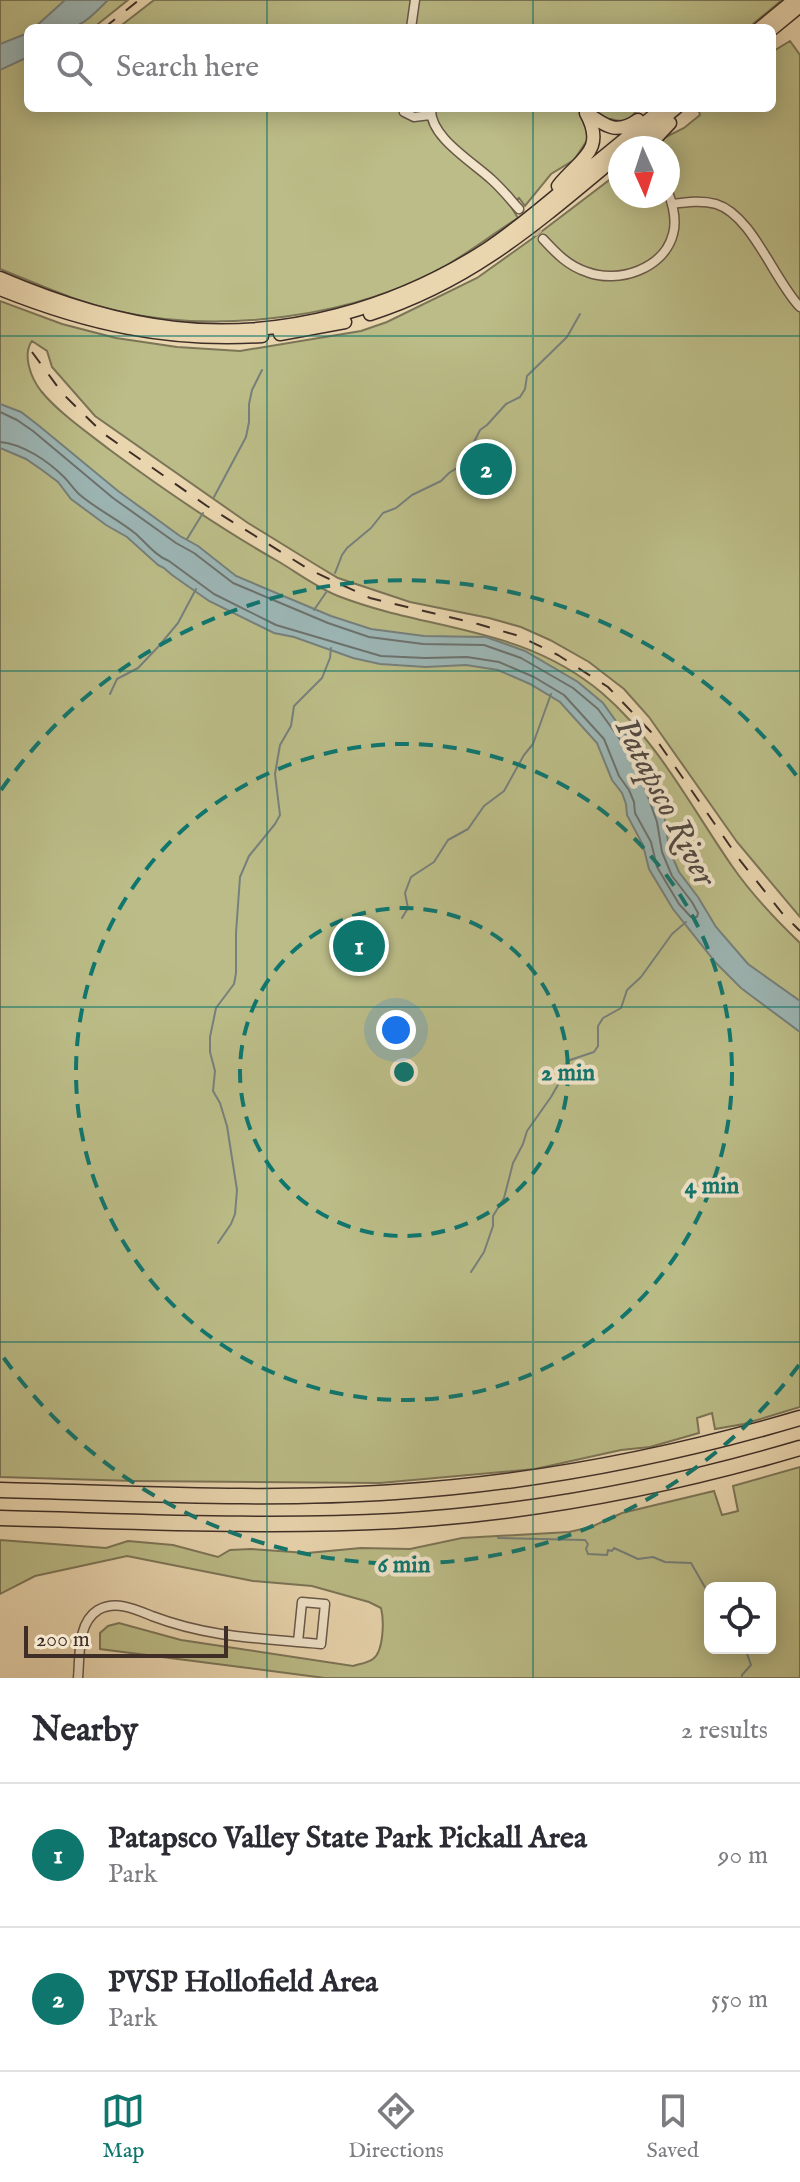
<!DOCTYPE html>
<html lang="en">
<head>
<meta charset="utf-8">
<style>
  body { margin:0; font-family:"IM FELL English",serif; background:#f7f7f7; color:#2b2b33 }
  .controls { position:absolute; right:24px; bottom:24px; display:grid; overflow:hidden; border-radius:12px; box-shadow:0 4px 20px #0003 }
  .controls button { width:72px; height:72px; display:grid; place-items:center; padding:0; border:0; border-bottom:2px solid #e1e1e2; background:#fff; color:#2b2b33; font:40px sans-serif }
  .compass { position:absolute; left:608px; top:136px; width:72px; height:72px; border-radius:50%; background:#fff; box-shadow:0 4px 20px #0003; rotate:177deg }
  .scale { position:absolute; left:24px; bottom:20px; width:204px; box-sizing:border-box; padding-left:8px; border:4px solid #3e2e27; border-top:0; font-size:22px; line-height:28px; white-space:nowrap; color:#3e2e27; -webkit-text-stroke:6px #f1e4ca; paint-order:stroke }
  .you { position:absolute; left:396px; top:1030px; width:28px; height:28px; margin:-20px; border:6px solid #fff; border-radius:50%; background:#1a73e8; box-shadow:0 0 0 12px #1a73e833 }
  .badge { display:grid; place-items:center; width:52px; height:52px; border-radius:50%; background:#0f766e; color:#fff; font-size:26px; font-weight:700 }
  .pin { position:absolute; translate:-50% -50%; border:4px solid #fff; box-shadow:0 2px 8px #0006 }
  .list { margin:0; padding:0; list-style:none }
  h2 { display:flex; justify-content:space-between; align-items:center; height:104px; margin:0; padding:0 32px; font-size:34px }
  h2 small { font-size:26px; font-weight:400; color:#7c7c81 }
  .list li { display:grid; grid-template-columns:52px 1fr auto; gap:24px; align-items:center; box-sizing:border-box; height:144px; padding:0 32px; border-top:2px solid #e1e1e2 }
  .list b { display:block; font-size:30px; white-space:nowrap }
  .list p { margin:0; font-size:26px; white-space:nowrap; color:#7c7c81 }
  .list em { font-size:26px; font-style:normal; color:#7c7c81 }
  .icon { flex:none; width:44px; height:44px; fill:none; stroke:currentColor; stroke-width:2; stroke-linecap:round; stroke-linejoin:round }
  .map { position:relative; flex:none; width:800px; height:1678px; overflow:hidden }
  .search { position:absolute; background:#fff; box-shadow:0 4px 20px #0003; left:24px; right:24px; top:24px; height:88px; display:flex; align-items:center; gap:20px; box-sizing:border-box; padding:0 28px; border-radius:12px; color:#7c7c81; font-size:30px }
  .sheet { height:392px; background:#fff }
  nav { display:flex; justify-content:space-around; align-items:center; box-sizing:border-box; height:112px; border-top:2px solid #e1e1e2; background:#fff; font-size:22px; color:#7c7c81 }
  nav a { display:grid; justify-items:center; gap:4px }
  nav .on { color:#0f766e }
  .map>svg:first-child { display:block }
</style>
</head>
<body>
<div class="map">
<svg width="800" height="1678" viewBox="0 0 800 1678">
  <rect width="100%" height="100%" fill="#e9d5ae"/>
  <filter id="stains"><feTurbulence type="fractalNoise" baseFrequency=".0025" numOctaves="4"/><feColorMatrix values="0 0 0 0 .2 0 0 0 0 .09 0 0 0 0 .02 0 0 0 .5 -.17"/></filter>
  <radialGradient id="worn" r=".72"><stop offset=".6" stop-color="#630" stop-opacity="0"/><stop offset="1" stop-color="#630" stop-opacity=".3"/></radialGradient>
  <path fill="#bbbc87" stroke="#7c7557" stroke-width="2" fill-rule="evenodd" d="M0,0H128L93,28H28V108L36,111L39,108H639C631,118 625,124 611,119L588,139L574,160L551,174L525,206L519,198L510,205L518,218C494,233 471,251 447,265C355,317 223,334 121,312C79,303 40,285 0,269Z
    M154,0H782L748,28H118Z
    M790,41L800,55V917L737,842L649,717L624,689L589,662L550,640L521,627L489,618L410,602L338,578L313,563L248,523L95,416L52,367L47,351L32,341C22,355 31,378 41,391C58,412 88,433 110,450C164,490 221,529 281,563C299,574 318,588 338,596C431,632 521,625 602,693C657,740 691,807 732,866C752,895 775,919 800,943V1407L744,1424L715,1429L712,1413L697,1418L699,1433L650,1447L621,1450L535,1469L380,1483L134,1481L0,1477V301L62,324L116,338L177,347L240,351L361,331L387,322L477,278L533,238L612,178L620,175V196H668V148H659L661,146L662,139L684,128L700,115L698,108H772V52Z
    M800,1467V1678H325L100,1649V1633L108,1626L119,1623L181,1640L353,1666C359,1664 368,1663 373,1659C384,1651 384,1620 381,1608L369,1602L312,1586L253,1581L127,1556L35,1576L0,1594V1540L106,1548L128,1541L173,1545L218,1557L230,1550L251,1549L307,1553L361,1548L410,1549L462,1538L569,1532L591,1527L622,1513L714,1491L722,1515L738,1511L733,1486ZM770,1588V1648H710V1588Z"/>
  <path fill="#9cb6b5" stroke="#76807c" stroke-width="2" d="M65,0H108C76,32 78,28 34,28Z
    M28,33V57L0,70V44Z
    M0,404L21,412L38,425L118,491L180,536L198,546L236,576L331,616L371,629L424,636L486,637L525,651L578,682L603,703L633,745L650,778L665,820L669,849L679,872L698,897L716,927L748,964L800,1001V1032L741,988L716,963L673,909L649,869L643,845L627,815L626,804L622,793L612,780L597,743L560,702L530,684L498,670L466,665L426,667L380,664L353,658L294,637L274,633L209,601L172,575L164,568L158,565L127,537L106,525L71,499L58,482L42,470L26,459L0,448Z"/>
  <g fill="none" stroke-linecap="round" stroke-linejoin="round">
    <path stroke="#6d726e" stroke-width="2" d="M0,412L17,420L33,431L113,498L176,543L194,553L233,583L328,623L369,637L423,644L484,645L521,658L573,688L598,709L627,749L642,780L657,822L662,852L672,876L692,902L698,913L697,917H691L679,904L657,867L651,842L635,813L634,802L629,790L619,776L604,739L564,695L534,677L499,662L467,657L425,658L381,656L276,625L214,594L169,561C156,556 147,544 136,534C119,520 98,510 80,495C74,490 70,483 64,477C48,461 23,444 0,442"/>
    <path stroke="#76807c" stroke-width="2" d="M214,497L246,437L249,422V404L252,390L262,370
      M187,539L203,513
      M335,573L342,555L347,548L371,528L383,513L396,508L412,495L441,481L449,473L460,466L466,458L480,430L487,425L506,404L520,397L525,389L527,376L567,337L580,314
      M314,610L327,591
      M110,694L117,679L138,668L158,647L178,623L196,589
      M402,918L408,908L405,893L411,877L434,862L448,840L468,829L484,806L504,791L524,755L533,744L551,694
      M218,1243L231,1224L235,1214L237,1190L227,1126L220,1103L213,1091L215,1071L210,1052V1037L216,1008L234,984L236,973V933L240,877L249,856L275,824L280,815L275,774L280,745L291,726L294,706L322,678L330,658L331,648
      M471,1272L484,1252L493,1226V1216L504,1198L513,1163L523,1144L527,1131L551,1097L563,1076L565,1065L570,1060L594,1052L598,1046V1026L603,1018L621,1008L627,990L641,977L672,934L686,922
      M498,1538L585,1540L588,1544L586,1549L588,1554L607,1555L608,1550L612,1551L614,1548L638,1559L653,1557L665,1562L691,1563L710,1596
      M742,1678V1675L751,1665L745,1648"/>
    <path stroke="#c7b493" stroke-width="8" stroke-dasharray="8 4" stroke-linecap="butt" d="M519,209L543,239"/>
    <defs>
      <path id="street" d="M411,28L415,0
        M431,108C429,137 473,162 492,180C502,189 510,199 519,209
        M404,112L414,117L430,115
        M672,204C687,202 702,200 716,204C752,215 774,280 800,307
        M543,239C556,253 568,266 587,272C618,284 664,269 673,234C677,220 673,205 668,192
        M78,1678C80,1656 77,1623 98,1610C116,1600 135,1609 152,1616C210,1638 260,1638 321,1644L325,1604L302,1602L298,1642"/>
      <path id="primary" d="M760,28L794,0
        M772,29L800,6
        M587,113C605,126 617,135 638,120
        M628,148L676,108
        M650,148L654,140L670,123
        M558,186C579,159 607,151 586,113
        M0,278C56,302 114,321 175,328C284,340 396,308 487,249C514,231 539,210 564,189C597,162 630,135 663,108
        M0,289C87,324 168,342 262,336
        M370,314C473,281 538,222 620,154
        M280,334L345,322"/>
      <path id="highway" d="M0,1490C131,1493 264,1501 395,1492C533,1483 668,1457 800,1418
        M0,1518C131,1521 263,1528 395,1521C532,1513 668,1487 800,1448"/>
    </defs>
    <use href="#street" stroke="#695849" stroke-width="11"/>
    <use href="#primary" stroke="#3e2e27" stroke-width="15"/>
    <use href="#highway" stroke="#3e2e27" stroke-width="17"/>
    <use href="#street" stroke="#f1e4ca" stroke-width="8"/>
    <use href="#primary" stroke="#e9d5ae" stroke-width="12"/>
    <use href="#highway" stroke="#e9d5ae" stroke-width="14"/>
    <path stroke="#3e2e27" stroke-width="2" stroke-dasharray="14 14" stroke-linecap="butt" d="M104,28L139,0
      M32,352L63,394L104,434L207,506L310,570L370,598L478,624L519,636L558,655L608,687L651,732L739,859L782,913L800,931"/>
  </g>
  <path fill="none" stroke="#0f766e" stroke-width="2" stroke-opacity="0.55" d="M267,0V28M533,0V28M267,108V1678M533,108V1678M0,336H800M0,671H800M0,1007H800M0,1342H800"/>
  <g fill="none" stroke="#0f766e" stroke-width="4" stroke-dasharray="14 10">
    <circle cx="404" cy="1072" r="164"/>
    <circle cx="404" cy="1072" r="328"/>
    <path d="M799 1365A492 492 0 0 1 1 1354M1 790A492 492 0 0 1 799 779"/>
  </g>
  <g text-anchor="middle" stroke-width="8" stroke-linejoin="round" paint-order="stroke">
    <g font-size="34" font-style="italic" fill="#514943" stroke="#f1e4ca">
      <text transform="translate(667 801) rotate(63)" y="12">Patapsco River</text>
    </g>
  </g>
  <circle cx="404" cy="1072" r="12" fill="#0f766e" stroke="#f1e4ca" stroke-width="4"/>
  <g font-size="24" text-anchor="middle" font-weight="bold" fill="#0f766e" stroke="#f1e4ca" stroke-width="8" stroke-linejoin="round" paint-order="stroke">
    <text x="568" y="1080">2 min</text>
    <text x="712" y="1193">4 min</text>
    <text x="404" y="1572">6 min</text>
  </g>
  <rect width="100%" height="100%" filter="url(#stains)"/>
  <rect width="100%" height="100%" fill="url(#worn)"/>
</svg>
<div class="controls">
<button><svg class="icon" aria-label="locate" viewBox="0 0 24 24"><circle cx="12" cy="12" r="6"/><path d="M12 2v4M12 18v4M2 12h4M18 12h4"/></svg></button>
</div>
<svg class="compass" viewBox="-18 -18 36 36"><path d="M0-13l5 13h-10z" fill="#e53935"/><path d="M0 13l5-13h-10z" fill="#7c7c81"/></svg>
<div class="scale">200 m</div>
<div class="you"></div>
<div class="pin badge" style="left:359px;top:946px">1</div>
<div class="pin badge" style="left:486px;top:469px">2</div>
<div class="search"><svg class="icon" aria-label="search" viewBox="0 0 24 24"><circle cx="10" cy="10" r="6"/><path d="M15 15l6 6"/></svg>Search here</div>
</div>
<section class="sheet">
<h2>Nearby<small>2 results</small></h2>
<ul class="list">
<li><span class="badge">1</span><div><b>Patapsco Valley State Park Pickall Area</b><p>Park</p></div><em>90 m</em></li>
<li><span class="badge">2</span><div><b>PVSP Hollofield Area</b><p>Park</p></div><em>550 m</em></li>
</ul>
</section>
<nav>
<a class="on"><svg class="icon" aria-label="map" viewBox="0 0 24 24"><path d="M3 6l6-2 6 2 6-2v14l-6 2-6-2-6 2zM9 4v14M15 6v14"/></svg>Map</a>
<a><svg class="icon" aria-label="directions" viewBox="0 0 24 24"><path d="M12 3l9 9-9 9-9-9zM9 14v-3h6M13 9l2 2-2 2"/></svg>Directions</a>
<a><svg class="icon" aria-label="saved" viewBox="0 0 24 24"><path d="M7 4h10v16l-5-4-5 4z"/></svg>Saved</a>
</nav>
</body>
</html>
